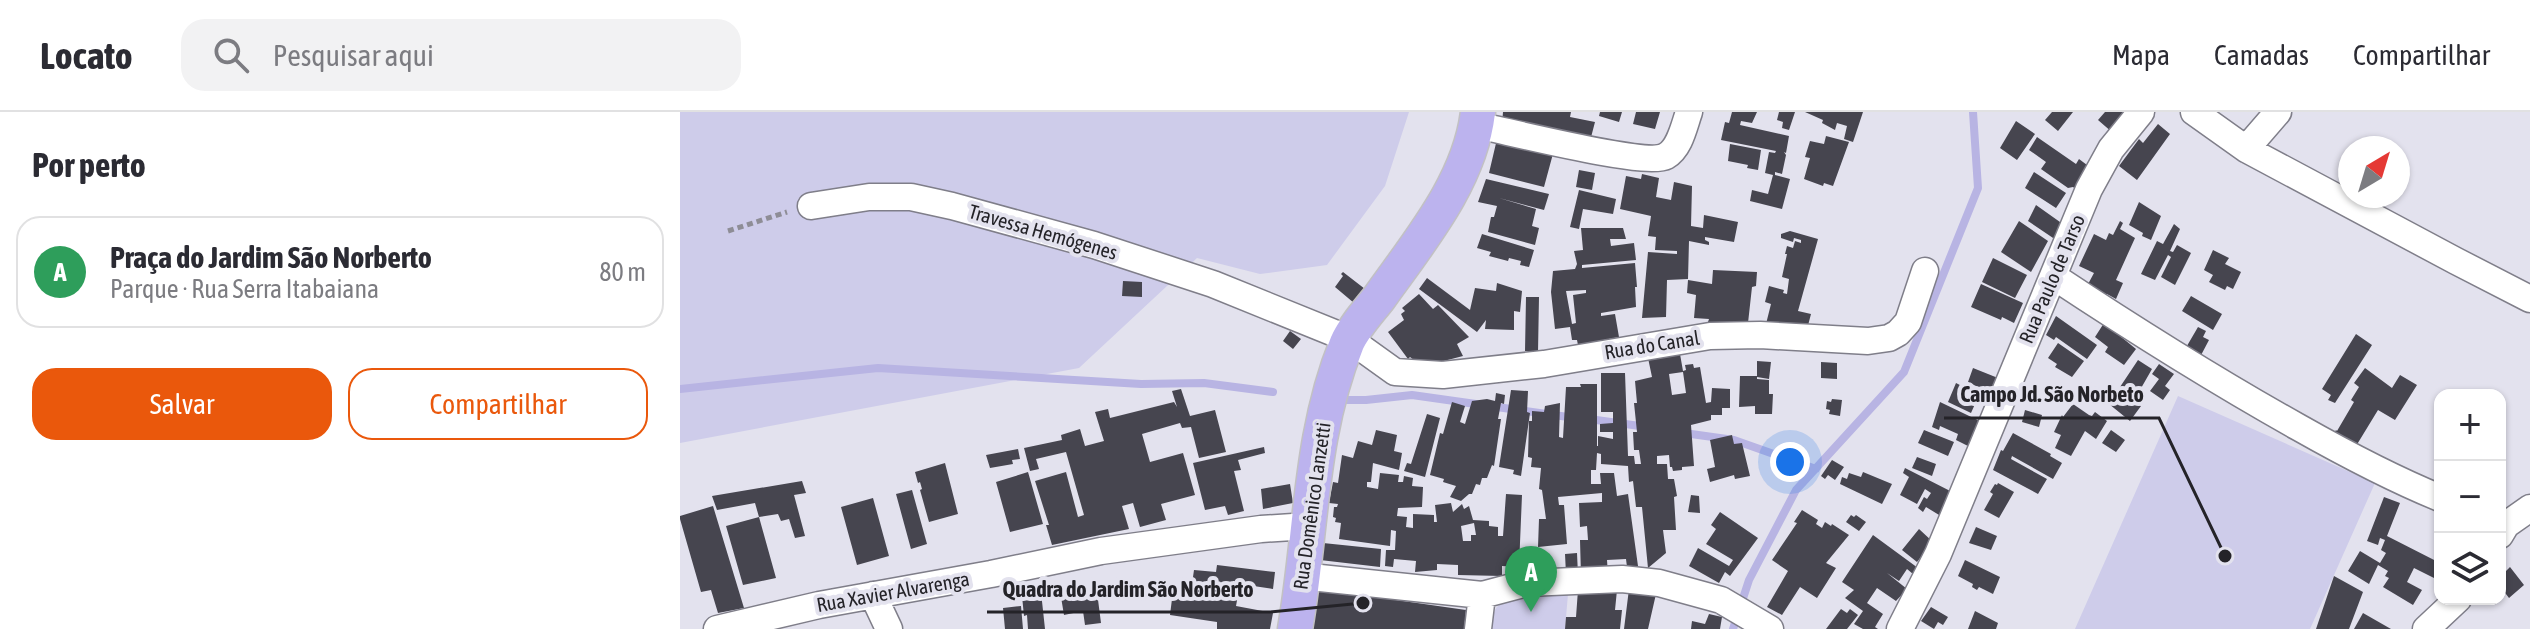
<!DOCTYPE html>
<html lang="pt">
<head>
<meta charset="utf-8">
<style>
  body { margin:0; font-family:"Asap Condensed",sans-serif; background:#f2f2f3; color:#2b2b33 }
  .controls { position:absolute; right:24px; bottom:24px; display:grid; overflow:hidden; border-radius:16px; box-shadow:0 2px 6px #0004 }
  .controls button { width:72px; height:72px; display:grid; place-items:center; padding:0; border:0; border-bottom:2px solid #e1e1e2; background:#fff; color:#2b2b33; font:40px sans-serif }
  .compass { position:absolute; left:1658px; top:24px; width:72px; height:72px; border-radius:50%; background:#fff; box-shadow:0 2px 6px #0004; rotate:38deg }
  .you { position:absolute; left:1110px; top:350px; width:28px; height:28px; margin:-20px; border:6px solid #fff; border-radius:50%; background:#1a73e8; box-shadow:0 0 0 12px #1a73e833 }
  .badge { display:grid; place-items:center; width:52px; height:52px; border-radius:50%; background:#ea580c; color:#fff; font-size:26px; font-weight:700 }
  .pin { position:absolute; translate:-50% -66px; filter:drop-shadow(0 2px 4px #0008) }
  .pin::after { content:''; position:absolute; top:42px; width:28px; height:24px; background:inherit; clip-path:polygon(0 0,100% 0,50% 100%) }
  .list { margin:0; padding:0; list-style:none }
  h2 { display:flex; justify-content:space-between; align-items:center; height:104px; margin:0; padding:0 32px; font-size:34px }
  h2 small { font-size:26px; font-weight:400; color:#7c7c81 }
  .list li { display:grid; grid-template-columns:52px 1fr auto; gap:24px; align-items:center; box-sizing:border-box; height:112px; margin:0 16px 16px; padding:0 16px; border:2px solid #e1e1e2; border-radius:24px }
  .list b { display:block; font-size:30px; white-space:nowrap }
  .list p { margin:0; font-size:26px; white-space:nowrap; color:#7c7c81 }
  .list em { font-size:26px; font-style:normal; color:#7c7c81 }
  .actions { display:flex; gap:16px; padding:24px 32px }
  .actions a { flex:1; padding:18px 0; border:2px solid #ea580c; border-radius:24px; text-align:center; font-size:28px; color:#ea580c }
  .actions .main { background:#ea580c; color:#fff }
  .icon { flex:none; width:44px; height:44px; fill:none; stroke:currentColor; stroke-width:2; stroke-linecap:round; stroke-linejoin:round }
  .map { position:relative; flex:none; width:1850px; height:517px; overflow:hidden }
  header { display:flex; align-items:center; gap:48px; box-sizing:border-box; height:112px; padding:0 40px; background:#fff; border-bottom:2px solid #e1e1e2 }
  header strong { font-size:38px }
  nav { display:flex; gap:44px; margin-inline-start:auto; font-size:28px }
  .search { width:560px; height:72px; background:#f2f2f3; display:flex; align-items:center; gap:20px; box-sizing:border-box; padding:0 28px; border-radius:24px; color:#7c7c81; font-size:30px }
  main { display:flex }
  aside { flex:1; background:#fff }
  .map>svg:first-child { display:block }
</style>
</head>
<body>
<header>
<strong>Locato</strong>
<div class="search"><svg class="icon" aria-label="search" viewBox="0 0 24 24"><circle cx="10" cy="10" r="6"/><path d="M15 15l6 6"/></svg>Pesquisar aqui</div>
<nav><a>Mapa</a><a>Camadas</a><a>Compartilhar</a></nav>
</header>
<main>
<aside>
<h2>Por perto<small></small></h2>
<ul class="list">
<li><span class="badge" style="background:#2e9e5b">A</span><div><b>Praça do Jardim São Norberto</b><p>Parque · Rua Serra Itabaiana</p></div><em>80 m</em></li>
</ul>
<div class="actions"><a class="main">Salvar</a><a>Compartilhar</a></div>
</aside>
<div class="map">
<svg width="1850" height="517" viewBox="0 0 1850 517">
  <rect width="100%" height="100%" fill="#e3e2ee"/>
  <path fill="#ceccea" d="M0,0H729L705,74L647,153L580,162L517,146L399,256L0,331Z
    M1498,284L1695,371L1630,517H1395Z
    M888,482L885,517H811C812,511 813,503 815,498C822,482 872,484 888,482Z"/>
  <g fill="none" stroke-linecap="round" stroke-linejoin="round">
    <path stroke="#b8b4e3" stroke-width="8" d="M0,277L198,256L461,272L524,271L593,280
      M666,288H686L732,283L895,306
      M909,307L967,315
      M1004,321L1054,328L1136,357
      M1053,517L1069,468L1116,378L1224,260L1298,76L1293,0"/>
  </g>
  <path fill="#46454f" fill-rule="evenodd" d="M823,0H891L890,5L915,10L909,33L822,12Z
    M920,0H942L939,10L919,4Z
    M956,0H980L975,17L953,12Z
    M1052,0H1077L1072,11L1061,9L1060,13L1109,24L1106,41L1104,40L1106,43L1102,62L1095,60V63L1110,67L1102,97L1070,89L1072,78L1088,82L1093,63L1085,61L1089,40L1095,41L1096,39L1041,28L1045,10L1049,11Z
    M1099,0H1115L1109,18L1102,16L1103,10L1097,8Z
    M1125,0H1183L1173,30L1164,27L1167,14L1157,11L1155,18L1142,11L1143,8Z
    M1372,0H1393L1378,19L1365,8Z
    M1425,0H1451L1433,21L1418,8Z
    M1336,9L1355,22L1337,48L1320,36Z
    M1478,12L1490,22L1457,68L1439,54L1459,27L1463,31Z
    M1146,24L1169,30L1153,74L1144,71L1143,74L1124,67L1130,46L1125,45L1130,29L1144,32Z
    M1357,25L1396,52L1399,47L1415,59L1401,81L1393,75L1388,76L1361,57L1366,50L1349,38Z
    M817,27L874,38L864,75L809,61Z
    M1050,32L1081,38L1078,58L1067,56L1068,53L1048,49Z
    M899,58L915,61L912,78L896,75Z
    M1354,60L1386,81L1376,96L1345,76Z
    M962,62L979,66L976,85L991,88L994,70L1012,74L1011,114L1023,116L1024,103L1058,110L1054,130L1025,125V128L1029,130V133L1009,129L1008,167L987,168L986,205L962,206L968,140L997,142V139L975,138L976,125L968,124L971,104L940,97L946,64L961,67Z
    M806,67L869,82L864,98L819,86L856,97L852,114L859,116L855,133L808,120L811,105H814L817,94L798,90Z
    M899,78L936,87L933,102L903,97L899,117L890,115Z
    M1459,90L1481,104L1471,128L1462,124L1463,121L1449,113Z
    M1356,93L1387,115L1379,130L1348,109Z
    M1339,109L1368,129L1351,160L1321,140Z
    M1440,109L1443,111L1440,117L1455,126L1436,168L1443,171L1436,187L1427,182L1425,187L1407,174L1414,161L1399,154L1414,122L1426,128L1429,121L1433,123Z
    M1494,112L1500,117L1490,139L1493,140L1497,133L1511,141L1495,173L1481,165L1491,145L1488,143L1475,168L1461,162L1477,129L1483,132Z
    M901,116H943L946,127H930L931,134L954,131L956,148L902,153V156L955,151L957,175H955L956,195L921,201V204L935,202L939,225L898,233L897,228H892L890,215L875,217L871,180L873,159L895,157L897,152L894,139L903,138ZM906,178V181L893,183L896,211L892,212L886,179Z
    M1110,119L1138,127L1118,199L1131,202L1126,221L1086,212L1091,192L1085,190L1089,174L1104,178L1103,181L1107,182L1109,167L1102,165L1107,142H1105L1107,134L1113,136L1115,129L1121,131V128L1114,126L1113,130L1101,126V122Z
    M802,122L854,138L849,155L840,153L841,149L829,146L828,149L809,144L811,140L797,136Z
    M1533,138L1549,146L1545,152L1561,160L1553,177L1547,174L1545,178L1529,170L1533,163L1524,158Z
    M1313,146L1347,163L1335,186L1302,170Z
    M1033,158L1077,160L1076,174L1072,175L1068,211L1028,210L1029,207L1014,206L1016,183L1007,181L1008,168L1032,172Z
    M663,160L685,177L674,191L655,175L663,164L661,162Z
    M747,166L790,198L795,176L816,179L817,171L842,179L840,200L834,199V218L805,217L806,208L797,220L739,177Z
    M443,169L462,170V185L442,184Z
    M1301,172L1343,191L1334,211L1322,205L1321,208L1291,195Z
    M739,182L753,197L758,193L789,225L777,232L783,244L760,250L735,249L730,245L728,247L708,220L724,208L721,202L725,199L722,196Z
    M1511,184L1542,202L1533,218L1502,199Z
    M846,185H859L858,240L845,239Z
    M1376,204L1417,233L1407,247L1376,225L1374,228L1366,223Z
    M1424,211L1456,237L1444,253L1425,240L1428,235L1415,225Z
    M1518,215L1526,219L1523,225L1529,228L1519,247L1504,239Z
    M610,219L621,227L613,237L603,229Z
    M1676,222L1692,233L1655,291L1648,288L1651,283L1642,277Z
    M1378,231L1404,249L1392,265L1375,255L1377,252L1368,246Z
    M1000,242L1003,259L1006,258L1005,253L1013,252L1014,256L1020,255L1026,291L1031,290L1032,276L1050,277V296H1042V303H1031V308L1011,313L1014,354L1002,355V358L993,359L992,355H990L989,343L977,344V352H987L988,367H994L997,384L994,385L996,418H983L986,441L968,456L962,395H956L953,369L949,370L948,354L921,352V342L917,341L916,358H911V372H921L920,361H934L937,384L948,382L958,454L947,455L946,447L927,448L928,463L901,464L900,428H908L907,414L900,415L899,391L922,390V381L878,385L879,393H884L887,432L858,435L859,407H866L862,378L859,377L861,356L851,355L852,346L848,345L849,309H852V299L864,300L865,294L880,291L879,325L883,326L886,275H901L900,272H917V334H918V324L933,327V320H920V312L933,311V300H921V261H945L948,344H954L955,352H961L959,338H954L953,320H957L954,291H957L955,269L972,265L968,246ZM1003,260L1006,281L992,283L989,262Z
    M1458,248L1472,257L1456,285L1440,275Z
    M1077,249L1091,250L1089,267L1077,265V267L1089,268V282H1093L1092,302H1075V294L1059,295L1060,264H1077Z
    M1141,250L1157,251V267L1141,266Z
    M1479,252L1494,262L1485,274L1490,278L1483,288L1470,279L1479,267L1472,262Z
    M1293,256L1328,270L1320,285L1304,277L1303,280L1297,277L1298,275L1288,270Z
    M1685,256L1712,276L1720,263L1737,273L1715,308L1698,298L1673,339L1651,326L1656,318L1657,319L1674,290L1671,288L1679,275L1674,271Z
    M1276,271L1299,283L1291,301L1268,290Z
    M501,277L510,304L535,298L546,340L519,346L511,315L502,316L500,311L462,322L470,350L503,341L515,383L481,392L486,408L460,415L453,391L442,394L449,417L372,433L366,413H369L355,369L386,360L398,405L404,403L386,340L356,347L359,357L350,359L344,336L382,328L381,323L400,317L405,334L424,329L415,300L428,297L430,306L494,290L497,295L492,279Z
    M831,278L848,279L847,300L850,301L841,364L833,362L834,358L819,355Z
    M816,281L825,283L824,292L821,291L818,307H821L814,354L812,353L807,366H802L800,373L796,372L792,382H789L781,389L770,385L776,374L763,370L764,367L750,363L760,321L763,322L772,290L785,294L780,310L785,312L792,289L807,287L815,289Z
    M1447,284L1461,294L1450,309L1429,292L1434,286L1441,292Z
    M1152,287L1162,288L1160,304L1149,302L1150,298L1146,297L1147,289L1151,290Z
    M1260,290L1308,313L1300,340L1276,328L1278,322L1260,314L1259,318L1252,315Z
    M1393,292L1409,303L1412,304L1415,300L1427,309L1416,327L1405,319L1391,344L1375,336L1381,323L1374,320L1382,303L1383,305Z
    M1345,298L1362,303L1359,315L1342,310Z
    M747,302L760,306L745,365L724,359L727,351L731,352Z
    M696,318L717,323L714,339L722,341L719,358L693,351L691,370H687V375L698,377L700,361L719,363L718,370H723L724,364L733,366L732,374L743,375L742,395L718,396L717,404L727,405L726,415L733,416V402L754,403V410H757L755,393L771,391L773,400L782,392L784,397L789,394L793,408L809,409V414L818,415V424H823L826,382L842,383L839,455L822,454V464L778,463V453L757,452V458L735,460L736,449L714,447L713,455L705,454L706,438H715L716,419L711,418L710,434L659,427L661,411L655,410L656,406L653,405L654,395H657L658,392L649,391L653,370L658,371L662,343L673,346L678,329L692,333ZM794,411L796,423H791V429H783L781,414Z
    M1244,318L1274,330L1268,344L1238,331Z
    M1431,318L1445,328L1436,340L1422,331Z
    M1333,321L1371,342L1370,344L1382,351L1373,367L1332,344L1331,347L1367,367L1358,382L1313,358L1321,338L1323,339Z
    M1052,323L1054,332L1062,331L1070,364L1055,367L1054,363L1030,370L1027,357L1035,355L1030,328Z
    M584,335L585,341L558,348L561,358L554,359L564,399L548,403L545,394L525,398L513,351Z
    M338,337L340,347L332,348L333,352L310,356L306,343Z
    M1237,345L1256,352L1252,364L1232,356Z
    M1152,348L1164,355L1155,368L1148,363L1145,367L1141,364Z
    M265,351L278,402L249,410L240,378L242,377L240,370L238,371L235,360Z
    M1225,356L1280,384L1264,406L1246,395L1243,400L1238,396L1244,385L1247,387L1251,381L1245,377L1237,392L1220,383L1229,365L1223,361Z
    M348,360L363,412L330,420L316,370Z
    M1183,360L1212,372L1202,392L1160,372L1162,365L1167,367L1169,361L1181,365Z
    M122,369L126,381L114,383L125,424L115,426L109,407L101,409L98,402L79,405L75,391L37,398L32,384Z
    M1318,371L1334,380L1319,406L1304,398L1313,382L1310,380L1315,372L1317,373Z
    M610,372L613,391L583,397L581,377Z
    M232,378L247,432L231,437L216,382Z
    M1011,383L1019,384L1020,401L1008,400Z
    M1704,385L1720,391L1707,424L1760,451V469L1734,456L1727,470L1742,478L1733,493L1703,475L1709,466L1705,464L1708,459L1698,453L1689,472L1668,459L1680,439L1700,451L1706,441L1701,438L1705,428L1700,426L1698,433L1687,429Z
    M193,386L209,444L177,453L161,395Z
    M33,394L64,496L38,501L31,478L21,480L0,407V404Z
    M1122,398L1138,408L1136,412L1142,416L1145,410L1151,414L1152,412L1169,423L1146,451L1156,456L1137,486L1120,475L1102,503L1087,495L1108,459L1092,448L1117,411L1114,410Z
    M1040,400L1078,426L1050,464L1045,460L1039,471L1009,454L1018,436L1049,454L1053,448L1026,432L1036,417L1031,413Z
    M1171,403L1174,405L1176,403L1186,410L1179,419L1166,410Z
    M79,405L96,466L63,473L46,414Z
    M1296,415L1317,424L1311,438L1289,431Z
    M1239,417L1253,430L1237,450L1222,438Z
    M1193,423L1238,456L1233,462L1227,457L1219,469L1207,461L1227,477L1216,489L1197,476L1187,491L1203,502L1195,515L1198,517H1183L1174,512L1183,499L1165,486L1174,478L1162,470Z
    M643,431L701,437L700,455L640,448Z
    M897,441L898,463L886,462L885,442Z
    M1285,448L1320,465L1313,482L1299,475L1297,478L1292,475L1293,472L1278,464Z
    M537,453L595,460L593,477L560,472L556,494L593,501L590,517H537V510L490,503L492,487H495V484L510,486L514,458L536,460Z
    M1830,455L1844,473L1829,486L1820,474V465Z
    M1654,464L1683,480L1669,517H1636Z
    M632,476L786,498L784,517H626Z
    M949,477L976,482L968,517H944Z
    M898,478H937L935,498H942L940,517H885L886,505H896Z
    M361,480L365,517H348L347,503L344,504L342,484Z
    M417,480L421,511L405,513L403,499L384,503L381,485Z
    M341,494L343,517H325L323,496Z
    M1251,495L1268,505L1263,513L1258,510L1254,517L1241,509Z
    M1161,497L1167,501L1170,497L1178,503L1167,517H1146Z
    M1295,499L1318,511L1316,517H1288Z
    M1683,501L1711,517H1674Z
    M1029,502L1042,505L1040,517H1011L1012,509L1025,512Z"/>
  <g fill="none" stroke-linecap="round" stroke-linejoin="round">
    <defs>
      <path id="minor" d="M1514,0L1566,37L1776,149L1850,187
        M796,13C827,19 966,55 986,44C1000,36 1004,14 1009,0
        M1566,37L1598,0
        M131,94L189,85H231L272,94L414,133L533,172L669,227L715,260L763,263L864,252L1030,224L1080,223L1188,229L1209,226L1218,221L1228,210L1245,159
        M1373,164C1453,217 1534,268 1618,315C1664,341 1711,366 1760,386
        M1820,423L1826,413L1850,396
        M621,464L802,483L847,471L942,467L979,471L1041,488L1090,517
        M193,483L209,517
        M37,517L139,493L311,462L421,439L581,417L628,414
        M798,517L802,483
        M1220,517L1258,442L1409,77L1431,37L1461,0
        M1746,517L1778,487"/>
      <path id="major" d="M615,517C632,420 629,324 667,231C674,215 688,200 699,186C738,131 790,70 798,0"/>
    </defs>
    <use href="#minor" stroke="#7f7e89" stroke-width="29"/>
    <use href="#major" stroke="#c2c1c3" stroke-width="37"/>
    <path stroke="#8e8d96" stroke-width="5" stroke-dasharray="6 4" stroke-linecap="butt" d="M48,119L107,100"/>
    <use href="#minor" stroke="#fff" stroke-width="26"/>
    <use href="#major" stroke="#bcb3ee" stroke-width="34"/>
  </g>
  <g text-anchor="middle" stroke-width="8" stroke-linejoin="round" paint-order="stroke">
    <g font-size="20" fill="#242328" stroke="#e3e2ee">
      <text transform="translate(363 120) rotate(16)" y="7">Travessa Hemógenes</text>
      <text transform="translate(1372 167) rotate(-67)" y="7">Rua Paulo de Tarso</text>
      <text transform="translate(972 233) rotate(-9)" y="7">Rua do Canal</text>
      <text transform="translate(632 394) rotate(-82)" y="7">Rua Domênico Lanzetti</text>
      <text transform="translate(213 480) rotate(-10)" y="7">Rua Xavier Alvarenga</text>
    </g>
  </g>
  <path fill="none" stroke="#242328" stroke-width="3" d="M1545 444L1479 306H1264M683 491L590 500H307"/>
  <g fill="#242328" stroke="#e3e2ee" stroke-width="3">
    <circle cx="1545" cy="444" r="8"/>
    <circle cx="683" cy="491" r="8"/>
  </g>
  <g font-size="22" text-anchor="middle" font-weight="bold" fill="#242328" stroke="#e3e2ee" stroke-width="8" stroke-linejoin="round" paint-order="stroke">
    <text x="1372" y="290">Campo Jd. São Norbeto</text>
    <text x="448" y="485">Quadra do Jardim São Norberto</text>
  </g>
</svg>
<div class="controls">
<button>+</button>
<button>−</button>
<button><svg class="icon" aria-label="layers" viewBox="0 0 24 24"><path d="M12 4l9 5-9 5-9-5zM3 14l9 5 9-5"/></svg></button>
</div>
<svg class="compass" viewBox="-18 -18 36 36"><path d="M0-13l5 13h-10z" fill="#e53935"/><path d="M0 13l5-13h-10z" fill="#7c7c81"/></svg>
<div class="you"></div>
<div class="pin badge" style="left:851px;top:500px;background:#2e9e5b">A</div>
</div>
</main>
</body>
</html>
